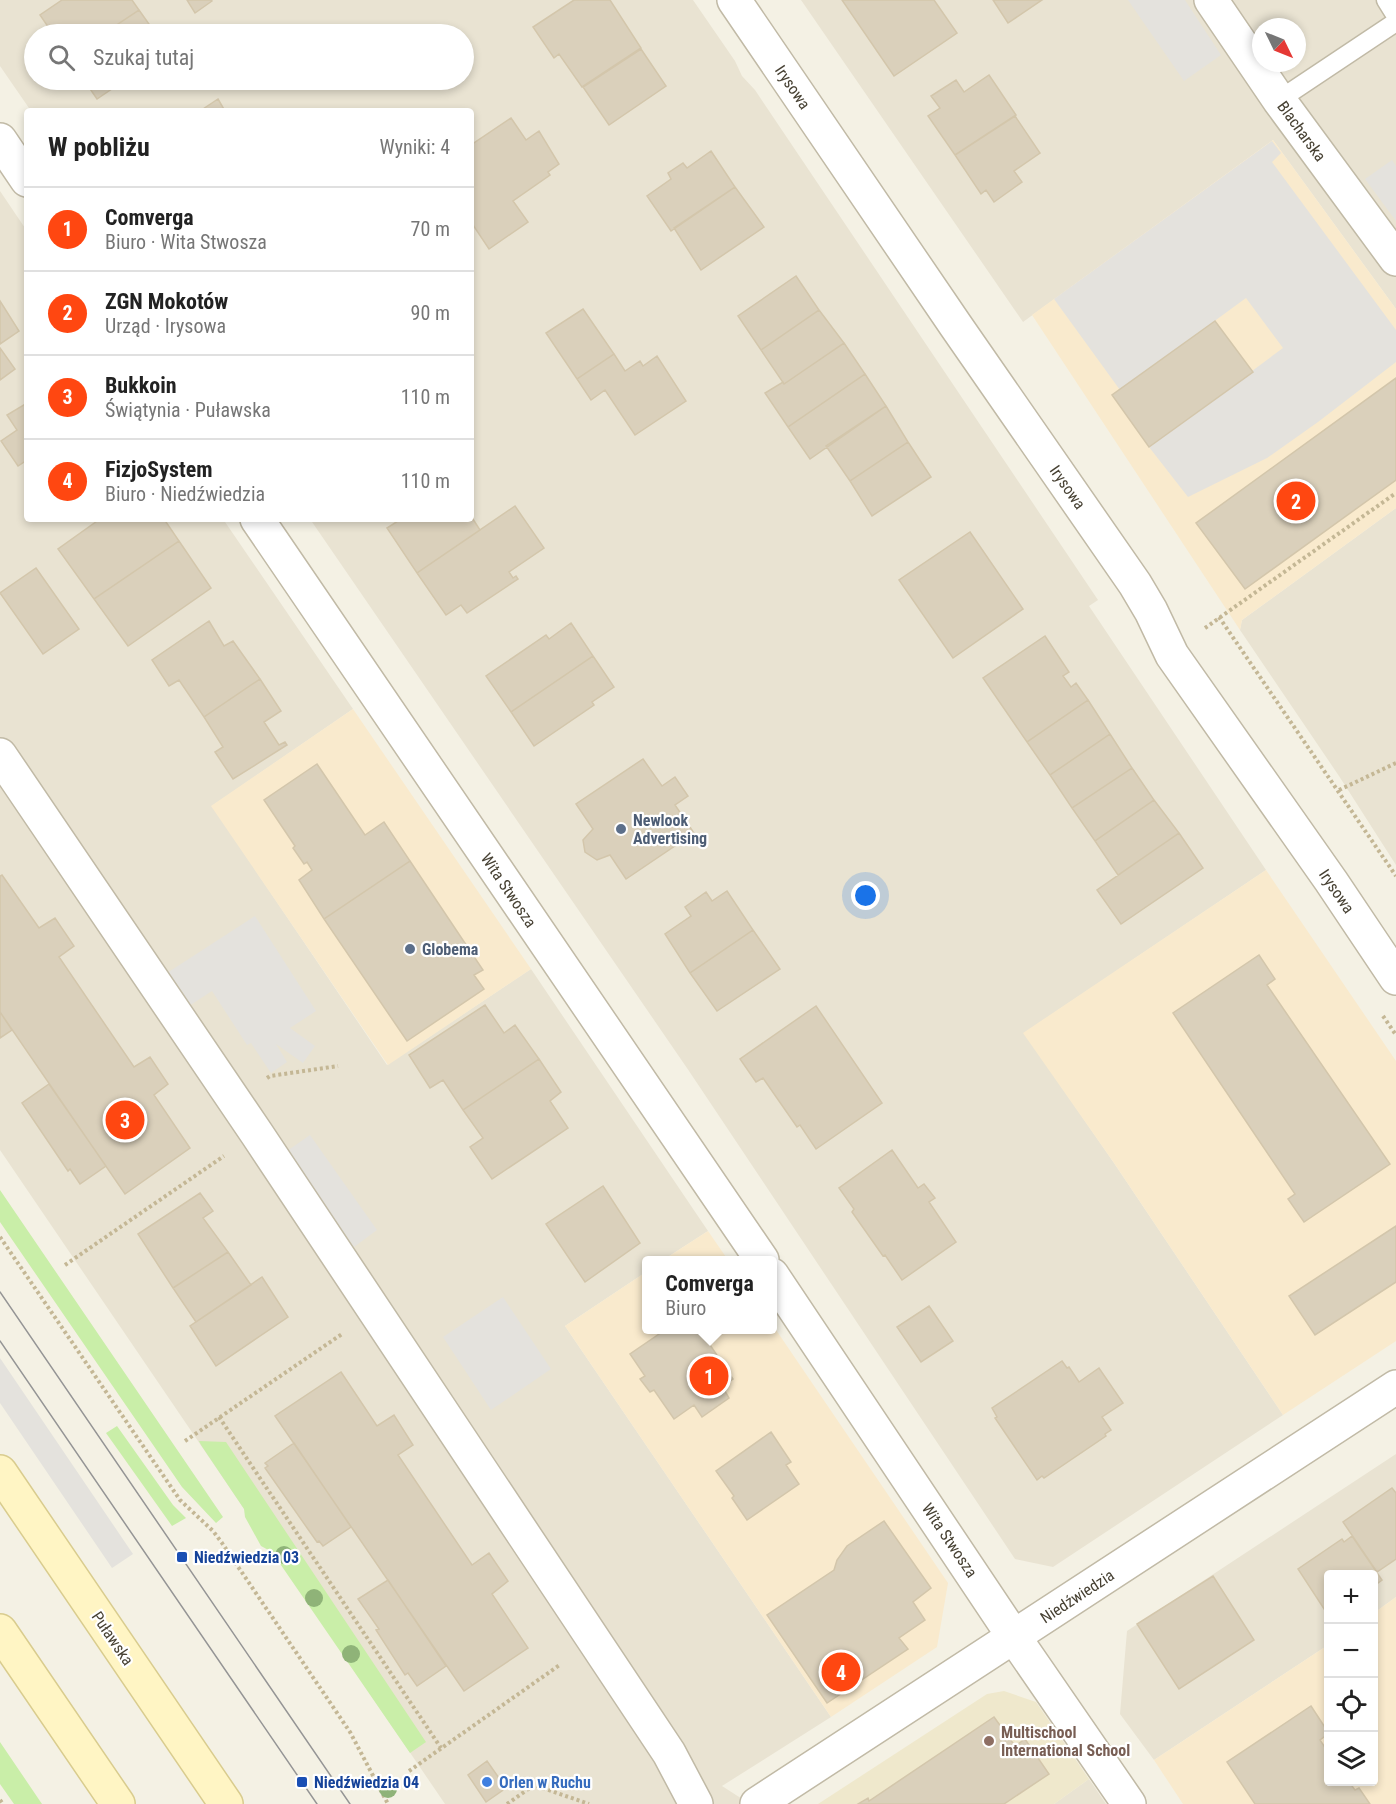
<!DOCTYPE html>
<html lang="pl">
<head>
<meta charset="utf-8">
<style>
  body { margin:0; font-family:"Roboto Condensed",sans-serif; background:#f2f2f2; color:#222 }
  .controls { position:absolute; right:18px; bottom:18px; display:grid; overflow:hidden; border-radius:6px; box-shadow:0 3px 9px #0003 }
  .controls button { width:54px; height:54px; display:grid; place-items:center; padding:0; border:0; border-bottom:2px solid #e0e0e0; background:#fff; color:#222; font:30px sans-serif }
  .compass { position:absolute; left:1252px; top:18px; width:54px; height:54px; border-radius:50%; background:#fff; box-shadow:0 3px 9px #0003; rotate:133deg }
  .you { position:absolute; left:866px; top:896px; width:21px; height:21px; margin:-15px; border:4px solid #fff; border-radius:50%; background:#1a73e8; box-shadow:0 0 0 9px #1a73e833 }
  .badge { display:grid; place-items:center; width:39px; height:39px; border-radius:50%; background:#ff4711; color:#fff; font-size:20px; font-weight:700 }
  .pin { position:absolute; translate:-50% -50%; border:3px solid #fff; box-shadow:0 2px 6px #0006 }
  .popup { position:absolute; left:642px; top:1256px; width:135px; height:78px; box-sizing:border-box; display:grid; place-content:center; border-radius:6px; background:#fff; filter:drop-shadow(0 2px 4px #0005); font-size:20px; white-space:nowrap; color:#767676 }
  .popup b { font-size:22px; color:#222 }
  .popup::after { content:''; position:absolute; left:50%; top:100%; margin-left:-12px; border:12px solid transparent; border-top-color:#fff }
  .list { margin:0; padding:0; list-style:none }
  h2 { display:flex; justify-content:space-between; align-items:center; height:78px; margin:0; padding:0 24px; font-size:26px }
  h2 small { font-size:20px; font-weight:400; color:#767676 }
  .list li { display:grid; grid-template-columns:39px 1fr auto; gap:18px; align-items:center; box-sizing:border-box; height:84px; padding:0 24px; border-top:2px solid #e0e0e0 }
  .list b { display:block; font-size:22px; white-space:nowrap }
  .list p { margin:0; font-size:20px; white-space:nowrap; color:#767676 }
  .list em { font-size:20px; font-style:normal; color:#767676 }
  .icon { flex:none; width:33px; height:33px; fill:none; stroke:currentColor; stroke-width:2; stroke-linecap:round; stroke-linejoin:round }
  .map { position:relative; flex:none; width:1396px; height:1804px; overflow:hidden }
  .search { position:absolute; background:#fff; box-shadow:0 3px 9px #0003; left:24px; top:24px; width:450px; height:66px; display:flex; align-items:center; gap:15px; box-sizing:border-box; padding:0 21px; border-radius:33px; color:#767676; font-size:22px }
  .panel { position:absolute; background:#fff; box-shadow:0 3px 9px #0003; left:24px; top:108px; width:450px; height:414px; border-radius:6px }
  .map>svg:first-child { display:block }
</style>
</head>
<body>
<div class="map">
<svg width="1396" height="1804" viewBox="0 0 1396 1804">
  <rect width="100%" height="100%" fill="#f4f1e4"/>
  <path fill="#e9e3d2" fill-rule="evenodd" d="M0,0H693L735,61L742,76L755,90L1098,600L1089,606L1266,870L1024,1033L1114,1163L1283,1415L1053,1567L1015,1559L689,1071L310,519H471V111H31L0,66ZM34,34H464V80H34Z
    M801,0H1396V309L1273,140L1023,322ZM1261,27H1297V63H1261Z
    M0,191L27,231V519H223L353,709L212,806L387,1065L531,969L708,1231L663,1260H646V1272L565,1326L831,1717L722,1786L750,1804H445L0,1150Z
    M1396,508V865L1339,776L1240,630L1242,620Z
    M1396,1454V1597L1374,1613V1574H1328V1645L1154,1760L1120,1714L1127,1631Z
    M1089,1779L1106,1804H1054Z"/>
  <path fill="#f9eacd" d="M1273,140L1396,309V508L1242,620L1240,630L1032,315Z
    M353,709L531,969L388,1065L211,806Z
    M1266,870L1396,1061V1341L1283,1415L1114,1163L1023,1033Z
    M708,1231L728,1260H663Z
    M646,1272V1330H772V1324L948,1583L937,1647L831,1717L565,1326Z
    M1396,1597V1804H1183L1154,1760L1328,1645V1782H1374V1613Z"/>
  <path fill="#efe8cc" d="M1004,1691L1036,1702L1089,1779L1054,1804H818L987,1694Z"/>
  <path fill="#c9eea8" d="M0,1190L223,1517L216,1523L182,1487L0,1222Z
    M117,1426L173,1505L186,1518L172,1526L106,1433Z
    M199,1441L226,1442L426,1742L410,1753L272,1552L261,1546L245,1517L244,1509L201,1445Z
    M0,1742L42,1804H14L0,1784Z"/>
  <path fill="#e4e2dd" d="M1128,0H1185L1221,55L1184,81Z
    M1272,141L1281,153L1272,162L1396,330V362L1318,422L1267,458L1188,497L1149,447L1283,348L1246,298L1120,390L1054,299Z
    M1392,160L1396,166V221L1365,179Z
    M255,916L316,1011L290,1028L315,1046L303,1063L276,1044L287,1062L271,1073L251,1043L247,1045L212,991L189,1006L167,973Z
    M310,1135L377,1230L354,1247L287,1151Z
    M503,1297L551,1369L491,1410L443,1337Z
    M0,1358L133,1554L112,1568L0,1403Z"/>
  <path fill="#dad0bb" stroke="#d3c6ab" stroke-width="1.5" d="M62,0H132L139,10L103,34H53L40,15Z
    M187,0H211L212,1L195,13Z
    M574,0H610L641,48L582,87L559,54L554,58L533,27Z
    M842,0H934L957,33L894,76Z
    M993,0H1042L1008,23Z
    M139,10L156,34H103Z
    M641,49L666,86L609,125L583,87Z
    M989,75L1016,115L955,155L928,116L940,108L931,96L956,80L964,92Z
    M84,80H125L97,99Z
    M218,99L225,111H200Z
    M1015,116L1040,153L1014,171L1022,182L994,202L986,190L981,194L955,155Z
    M511,118L526,140L539,131L559,164L548,172L550,175L513,201L528,222L489,249L471,222V145Z
    M711,151L735,187L671,231L647,196L671,179L668,173L683,163L687,168Z
    M735,187L764,227L701,270L674,228Z
    M796,276L819,310L761,350L738,316Z
    M0,301L19,331L0,344Z
    M583,309L614,354L577,379L546,333Z
    M819,310L844,343L784,384L761,350Z
    M1215,321L1253,372L1149,447L1112,395Z
    M844,343L865,374L788,427L765,393L783,382L784,384Z
    M0,348L15,369L0,380Z
    M614,354L625,371L640,361L643,366L657,356L686,401L635,435L605,390L591,400L577,379Z
    M865,374L886,406L810,459L788,427Z
    M1396,378V480L1245,589L1196,523Z
    M27,403V460L18,466L1,441L17,430L7,415Z
    M886,406L908,442L850,481L826,446Z
    M908,442L931,477L872,516L850,481Z
    M515,506L544,548L509,572L513,578L516,576L518,579L467,613L461,605L446,615L417,573Z
    M471,516L480,530L417,573L387,528L401,519H471Z
    M100,519H164L179,541L94,599L58,549Z
    M970,532L1023,609L953,658L899,580Z
    M179,541L211,588L128,646L94,599Z
    M36,568L79,629L43,654L0,593Z
    M209,621L224,646L233,641L260,679L204,717L179,680L169,686L152,660Z
    M571,623L593,656L511,712L486,676L546,635L549,639Z
    M1045,636L1069,672L1063,676L1071,687L1076,683L1088,700L1027,742L983,678Z
    M593,656L614,687L592,702L594,705L534,746L511,712Z
    M260,679L281,711L264,722L279,745L285,742L287,745L233,779L215,752L223,747L204,717Z
    M1088,700L1110,734L1050,775L1027,742Z
    M1110,734L1132,768L1072,808L1050,775Z
    M643,759L662,786L675,777L688,796L675,805L694,833L626,879L610,855L597,860L585,852L583,840L593,829L576,804Z
    M317,764L365,835L384,822L410,861L324,919L299,880L312,870L307,862L304,864L293,848L295,846L264,800Z
    M1132,768L1154,800L1095,841L1072,808Z
    M1154,800L1179,833L1118,875L1095,841Z
    M1179,833L1203,868L1121,924L1097,890Z
    M410,861L483,970L474,975L484,989L407,1041L324,919Z
    M2,875L39,928L55,918L74,946L59,957L134,1067L150,1057L168,1084L154,1095L190,1148L125,1194L0,1012V876Z
    M727,891L753,930L690,973L665,934L691,916L685,907L706,892L712,901Z
    M753,930L780,969L717,1011L690,973Z
    M1259,955L1275,979L1267,985L1390,1164L1304,1222L1288,1199L1295,1194L1173,1013Z
    M485,1005L504,1033L515,1025L539,1059L463,1110L443,1080L430,1088L409,1055Z
    M816,1006L882,1103L816,1149L800,1125L797,1127L763,1078L756,1082L740,1059Z
    M0,1012L12,1030L0,1038Z
    M539,1059L561,1092L550,1101L568,1128L492,1179L470,1147L483,1138L463,1110Z
    M49,1084L106,1166L80,1184L70,1169L68,1171L22,1103Z
    M892,1150L918,1188L924,1184L935,1198L929,1202L956,1242L902,1280L885,1255L883,1256L852,1212L854,1209L839,1188Z
    M603,1186L640,1243L585,1282L546,1224Z
    M200,1193L213,1211L203,1218L228,1252L173,1288L138,1234Z
    M1396,1226V1282L1315,1335L1289,1296Z
    M228,1252L251,1285L196,1322L173,1288Z
    M262,1277L288,1317L216,1366L190,1326Z
    M929,1306L953,1341L921,1362L897,1327Z
    M665,1330H700L733,1379L722,1386L729,1398L702,1417L694,1405L674,1419L654,1390L650,1392L640,1379L645,1376L630,1354Z
    M1062,1361L1067,1368L1069,1367L1079,1382L1099,1368L1123,1403L1102,1417L1111,1430L1105,1434L1106,1436L1044,1478L1042,1476L1037,1480L995,1418L997,1417L992,1408Z
    M341,1372L377,1426L394,1415L413,1445L398,1455L472,1565L489,1553L508,1581L492,1594L528,1648L464,1691L275,1416Z
    M771,1432L791,1462L786,1465L799,1484L747,1520L732,1498L734,1496L716,1471Z
    M294,1443L351,1527L323,1546L319,1541L317,1542L265,1468L268,1466L265,1463Z
    M1392,1488L1396,1493V1559L1377,1572L1343,1522Z
    M884,1521L931,1588L913,1602L925,1620L899,1638L908,1649L827,1703L767,1615L834,1570L837,1560L847,1546Z
    M1352,1536L1382,1580L1374,1586V1574H1328V1615L1298,1569L1342,1539L1344,1542Z
    M1213,1576L1254,1640L1179,1689L1137,1624Z
    M388,1580L446,1666L417,1686L408,1673L405,1675L376,1630L379,1629L358,1599Z
    M1311,1706L1328,1732V1734L1320,1740L1328,1752V1782H1349L1355,1790L1359,1788L1370,1804H1255L1227,1762Z
    M994,1717L1015,1746L1025,1739L1049,1774L1004,1804H858L868,1798L869,1801Z
    M487,1761L506,1788L486,1802L468,1775Z"/>
  <g fill="none" stroke-linecap="round" stroke-linejoin="round">
    <defs>
      <path id="service" d="M1386,0L1396,16
        M1279,100L1396,22"/>
      <path id="minor" d="M734,0L956,326L1135,584L1151,611L1172,655L1331,881L1396,978
        M1211,0L1279,100L1396,259
        M0,140L27,180
        M257,519L762,1260
        M0,755L257,1134L669,1753L696,1804
        M772,1275L1014,1637L1129,1804
        M757,1804L1396,1387"/>
      <path id="secondary" d="M0,1472L226,1804
        M0,1631L118,1804"/>
    </defs>
    <use href="#service" stroke="#c1baa6" stroke-width="21"/>
    <use href="#minor" stroke="#c1baa6" stroke-width="36"/>
    <use href="#secondary" stroke="#d9cc8e" stroke-width="36"/>
    <path stroke="#c4b795" stroke-width="4" stroke-dasharray="3 3" stroke-linecap="butt" d="M1219,617L1396,876
      M1205,628L1396,493
      M1339,790L1396,763
      M1383,1016L1396,1035
      M267,1078L270,1076L338,1066
      M0,1237L180,1500L213,1531L222,1543L350,1732L388,1804
      M65,1265L224,1156
      M219,1417L441,1748
      M185,1441L342,1334
      M409,1771L561,1664
      M0,1800L3,1804
      M507,1804L534,1785L589,1804"/>
    <use href="#service" stroke="#fff" stroke-width="18"/>
    <use href="#minor" stroke="#fff" stroke-width="33"/>
    <use href="#secondary" stroke="#fff5c4" stroke-width="33"/>
    <path stroke="#959595" stroke-width="1.5" d="M0,1292L350,1804
      M0,1341L317,1804"/>
  </g>
  <g fill="#8fb378">
    <circle cx="284" cy="1555" r="9"/>
    <circle cx="314" cy="1598" r="9"/>
    <circle cx="351" cy="1654" r="9"/>
    <circle cx="388" cy="1789" r="9"/>
  </g>
  <g fill="#5c6f8a" stroke="#fff" stroke-width="2">
    <circle cx="621" cy="829" r="6"/>
    <circle cx="410" cy="949" r="6"/>
  </g>
  <g fill="#1a4fb4" stroke="#fff" stroke-width="2">
    <rect x="176" y="1551" width="12" height="12" rx="3"/>
    <rect x="296" y="1776" width="12" height="12" rx="3"/>
  </g>
  <circle fill="#8d6e63" stroke="#fff" stroke-width="2" cx="989" cy="1741" r="6"/>
  <circle fill="#3f7fe0" stroke="#fff" stroke-width="2" cx="487" cy="1782" r="6"/>
  <g text-anchor="middle" stroke-width="4.5" stroke-linejoin="round" paint-order="stroke">
    <g font-size="16" fill="#474133" stroke="#fff">
      <text transform="translate(793 87) rotate(56)" y="6">Irysowa</text>
      <text transform="translate(1302 131) rotate(54)" y="6">Blacharska</text>
      <text transform="translate(1068 487) rotate(55)" y="6">Irysowa</text>
      <text transform="translate(509 890) rotate(56)" y="6">Wita Stwosza</text>
      <text transform="translate(1337 891) rotate(56)" y="6">Irysowa</text>
      <text transform="translate(950 1540) rotate(56)" y="6">Wita Stwosza</text>
      <text transform="translate(1077 1596) rotate(-33)" y="6">Niedźwiedzia</text>
      <text transform="translate(113 1638) rotate(56)" y="6">Puławska</text>
    </g>
    <g font-size="16" font-weight="bold" fill="#4e5e75" stroke="#fff" text-anchor="start">
      <text x="633" y="826">Newlook<tspan x="633" dy="18">Advertising</tspan></text>
      <text x="422" y="955">Globema</text>
    </g>
    <g font-size="16" font-weight="bold" fill="#164399" stroke="#fff" text-anchor="start">
      <text x="194" y="1563">Niedźwiedzia 03</text>
      <text x="314" y="1788">Niedźwiedzia 04</text>
    </g>
    <g font-size="16" font-weight="bold" fill="#785e54" stroke="#fff" text-anchor="start">
      <text x="1001" y="1738">Multischool<tspan x="1001" dy="18">International School</tspan></text>
    </g>
    <g font-size="16" font-weight="bold" fill="#366cbe" stroke="#fff" text-anchor="start">
      <text x="499" y="1788">Orlen w Ruchu</text>
    </g>
  </g>
</svg>
<div class="controls">
<button>+</button>
<button>−</button>
<button><svg class="icon" aria-label="locate" viewBox="0 0 24 24"><circle cx="12" cy="12" r="6"/><path d="M12 2v4M12 18v4M2 12h4M18 12h4"/></svg></button>
<button><svg class="icon" aria-label="layers" viewBox="0 0 24 24"><path d="M12 4l9 5-9 5-9-5zM3 14l9 5 9-5"/></svg></button>
</div>
<svg class="compass" viewBox="-18 -18 36 36"><path d="M0-13l5 13h-10z" fill="#e53935"/><path d="M0 13l5-13h-10z" fill="#767676"/></svg>
<div class="you"></div>
<div class="pin badge" style="left:709px;top:1376px">1</div>
<div class="popup"><b>Comverga</b>Biuro</div>
<div class="pin badge" style="left:1296px;top:501px">2</div>
<div class="pin badge" style="left:125px;top:1120px">3</div>
<div class="pin badge" style="left:841px;top:1672px">4</div>
<div class="search"><svg class="icon" aria-label="search" viewBox="0 0 24 24"><circle cx="10" cy="10" r="6"/><path d="M15 15l6 6"/></svg>Szukaj tutaj</div>
<section class="panel">
<h2>W pobliżu<small>Wyniki: 4</small></h2>
<ul class="list">
<li><span class="badge">1</span><div><b>Comverga</b><p>Biuro · Wita Stwosza</p></div><em>70 m</em></li>
<li><span class="badge">2</span><div><b>ZGN Mokotów</b><p>Urząd · Irysowa</p></div><em>90 m</em></li>
<li><span class="badge">3</span><div><b>Bukkoin</b><p>Świątynia · Puławska</p></div><em>110 m</em></li>
<li><span class="badge">4</span><div><b>FizjoSystem</b><p>Biuro · Niedźwiedzia</p></div><em>110 m</em></li>
</ul>
</section>
</div>
</body>
</html>
